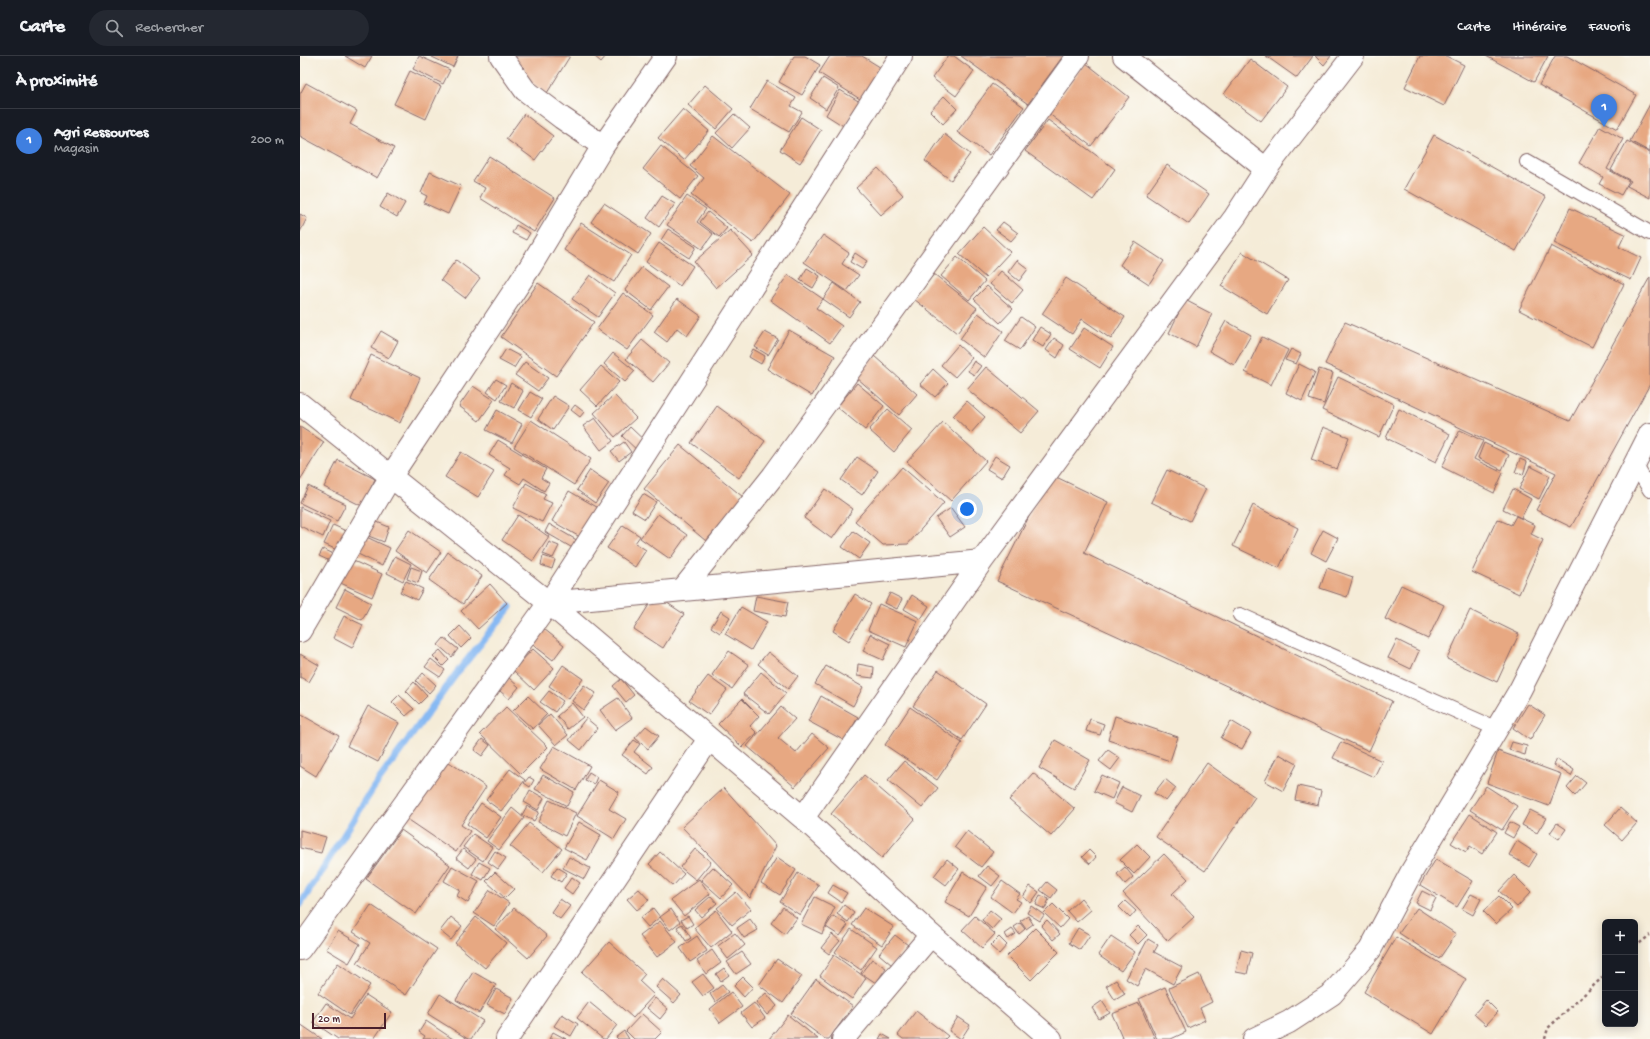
<!DOCTYPE html>
<html lang="fr">
<head>
<meta charset="utf-8">
<style>
  body { margin:0; font-family:"Gochi Hand",sans-serif; background:#242831; color:#f1f3f6 }
  .controls { position:absolute; right:12px; bottom:12px; display:grid; overflow:hidden; border-radius:6px; box-shadow:0 2px 10px #0003 }
  .controls button { width:36px; height:36px; display:grid; place-items:center; padding:0; border:0; border-bottom:1px solid #363941; background:#171b24; color:#f1f3f6; font:20px sans-serif }
  .scale { position:absolute; left:12px; bottom:10px; width:74px; box-sizing:border-box; padding-left:4px; border:2px solid #4a1f2b; border-top:0; font-size:11px; line-height:14px; white-space:nowrap; color:#4a1f2b; -webkit-text-stroke:3px #fdfcf7; paint-order:stroke }
  .you { position:absolute; left:667px; top:453px; width:14px; height:14px; margin:-10px; border:3px solid #fff; border-radius:50%; background:#1a73e8; box-shadow:0 0 0 6px #1a73e833 }
  .badge { display:grid; place-items:center; width:26px; height:26px; border-radius:50%; background:#db2777; color:#fff; font-size:13px; font-weight:700 }
  .pin { position:absolute; translate:-50% -33px; filter:drop-shadow(0 1px 2px #0008) }
  .pin::after { content:''; position:absolute; top:21px; width:14px; height:12px; background:inherit; clip-path:polygon(0 0,100% 0,50% 100%) }
  .list { margin:0; padding:0; list-style:none }
  h2 { display:flex; justify-content:space-between; align-items:center; height:52px; margin:0; padding:0 16px; font-size:17px }
  h2 small { font-size:13px; font-weight:400; color:#9ea1a6 }
  .list li { display:grid; grid-template-columns:26px 1fr auto; gap:12px; align-items:center; box-sizing:border-box; height:64px; padding:0 16px; border-top:1px solid #363941 }
  .list b { display:block; font-size:15px; white-space:nowrap }
  .list p { margin:0; font-size:13px; white-space:nowrap; color:#9ea1a6 }
  .list em { font-size:13px; font-style:normal; color:#9ea1a6 }
  .icon { flex:none; width:22px; height:22px; fill:none; stroke:currentColor; stroke-width:2; stroke-linecap:round; stroke-linejoin:round }
  .map { position:relative; flex:none; width:1350px; height:983px; overflow:hidden }
  header { display:flex; align-items:center; gap:24px; box-sizing:border-box; height:56px; padding:0 20px; background:#171b24; border-bottom:1px solid #363941 }
  header strong { font-size:19px }
  nav { display:flex; gap:22px; margin-inline-start:auto; font-size:14px }
  .search { width:280px; height:36px; background:#242831; display:flex; align-items:center; gap:10px; box-sizing:border-box; padding:0 14px; border-radius:22px; color:#9ea1a6; font-size:15px }
  main { display:flex }
  aside { flex:1; background:#171b24 }
  .map>svg:first-child { display:block }
</style>
</head>
<body>
<header>
<strong>Carte</strong>
<div class="search"><svg class="icon" aria-label="search" viewBox="0 0 24 24"><circle cx="10" cy="10" r="6"/><path d="M15 15l6 6"/></svg>Rechercher</div>
<nav><a>Carte</a><a>Itinéraire</a><a>Favoris</a></nav>
</header>
<main>
<aside>
<h2>À proximité<small></small></h2>
<ul class="list">
<li><span class="badge" style="background:#3f7fe0">1</span><div><b>Agri Ressources</b><p>Magasin</p></div><em>200 m</em></li>
</ul>
</aside>
<div class="map">
<svg width="1350" height="983" viewBox="0 0 1350 983">
  <rect width="100%" height="100%" fill="#fdfcf7"/>
  <filter id="ink" filterUnits="userSpaceOnUse"><feTurbulence type="fractalNoise" baseFrequency=".025" numOctaves="2"/><feDisplacementMap in="SourceGraphic" scale="8" xChannelSelector="R" yChannelSelector="G"/><feConvolveMatrix kernelMatrix="1 2 1 2 8 2 1 2 1" color-interpolation-filters="sRGB"/></filter>
  <filter id="wash" filterUnits="userSpaceOnUse"><feTurbulence type="fractalNoise" baseFrequency=".012" numOctaves="4" result="noise"/><feDisplacementMap in="SourceGraphic" scale="16" xChannelSelector="R" yChannelSelector="G"/><feGaussianBlur stdDeviation="0.9" result="paint"/><feColorMatrix in="noise" values="0 0 0 0 0 0 0 0 0 0 0 0 0 0 0 0 0 1.4 0 .05"/><feComposite in="paint" operator="in"/></filter>
  <g filter="url(#wash)">
    <rect width="100%" height="100%" fill="#f5ecd8"/>
    <g fill="none" stroke-linecap="round" stroke-linejoin="round">
      <path stroke="#87b9f3" stroke-width="7" d="M0,849L74,731L156,618L210,551"/>
    </g>
    <g id="blocks">
      <path fill="#e7a882" d="M45,0H72L65,12Z
        M119,0L150,14L143,28L113,13Z
        M130,0H158L153,11Z
        M216,0H270L247,37L221,20L225,12L213,4Z
        M294,0H306L301,6Z
        M494,0H505L520,9L502,39L479,26Z
        M530,0H562L583,13L563,45L519,17Z
        M648,0H654L674,15L656,40L632,22Z
        M661,0H763L728,48Z
        M966,0H1013L997,22Z
        M1015,0H1031L1024,9Z
        M1120,0H1146L1164,9L1144,50L1105,31Z
        M1186,0H1248L1234,26Z
        M1255,0H1267L1336,39L1317,73L1239,29Z
        M950,3L987,31L961,65L924,38Z
        M786,7L829,41L791,90L748,57Z
        M110,15L141,30L126,63L94,48Z
        M523,22L539,32L526,53L510,42Z
        M467,25L496,42L491,50L502,56L489,76L450,53Z
        M6,27L57,55L50,68L94,92L77,122L0,80V38Z
        M692,28L724,51L689,99L657,76Z
        M405,29L433,53L416,73L388,49Z
        M540,34L560,46L545,71L526,59Z
        M644,40L657,53L643,68L630,55Z
        M1350,48V96L1330,85Z
        M383,53L409,75L384,104L358,82Z
        M224,58L253,80L235,104L206,83Z
        M434,58L450,72L432,92L416,77Z
        M501,61L521,74L500,107L480,94Z
        M748,64L815,113L793,144L725,95Z
        M1300,70L1323,83L1307,113L1329,125L1321,139L1299,128L1303,121L1279,107Z
        M644,78L670,98L651,124L625,105Z
        M1134,79L1246,141L1216,195L1104,133Z
        M413,80L490,139L453,187L391,139L404,122L390,110Z
        M1327,85L1350,97V142L1327,130L1331,125L1311,114Z
        M361,90L398,120L380,143L343,113Z
        M189,100L255,142L234,176L180,142L185,132L173,125Z
        M867,109L909,138L889,168L846,139Z
        M578,112L603,139L581,159L556,132Z
        M130,116L161,130L148,158L124,147L127,140L121,137Z
        M88,137L105,147L97,161L80,151Z
        M362,140L375,148L359,171L347,162Z
        M387,140L406,153L397,166L413,178L402,193L367,169Z
        M304,147L351,178L338,198L291,166Z
        M1270,152L1325,178L1319,191L1341,202L1331,224L1254,187Z
        M408,156L427,172L419,181L400,166Z
        M0,158L7,162L0,176Z
        M703,166L718,177L711,185L696,174Z
        M281,167L331,199L314,226L264,194Z
        M216,169L230,177L226,184L212,177Z
        M683,171L710,196L686,222L659,198Z
        M368,173L396,191L389,202L361,184Z
        M430,174L453,199L416,232L394,206Z
        M523,179L549,197L542,208L559,219L547,235L504,206Z
        M835,186L864,205L849,228L820,209Z
        M359,187L393,210L380,230L346,206Z
        M1251,190L1324,228L1292,291L1219,254Z
        M942,196L988,224L967,258L921,230Z
        M555,197L567,205L562,213L550,206Z
        M657,201L685,225L669,244L641,220Z
        M156,204L180,222L165,242L141,224Z
        M717,204L728,213L719,225L708,216Z
        M342,211L368,231L351,254L325,234Z
        M507,212L520,220L513,232L500,224Z
        M701,215L723,234L712,247L690,228Z
        M634,218L677,252L657,277L614,243Z
        M290,219L315,237L298,261L272,243Z
        M488,219L523,243L516,252L542,270L530,287L470,244Z
        M1350,221V328L1271,471L1236,454L1256,417L1025,308L1045,266L1270,365Z
        M766,222L825,261L811,283L782,263L772,278L742,258Z
        M238,227L294,266L256,320L201,281Z
        M534,227L560,246L549,261L523,243Z
        M687,230L713,253L700,267L674,243Z
        M323,237L353,259L327,294L297,273Z
        M377,243L401,260L387,280L377,272L367,286L354,276Z
        M885,244L912,258L896,291L869,277Z
        M678,257L703,275L685,302L660,283Z
        M721,261L735,271L720,294L705,285Z
        M926,265L951,279L934,309L909,295Z
        M740,271L751,278L743,291L732,284Z
        M784,272L813,291L800,312L770,293Z
        M489,274L535,300L512,340L467,313Z
        M81,275L98,285L89,302L71,292Z
        M465,276L478,283L468,299L455,291Z
        M962,281L988,294L971,329L945,316Z
        M754,282L764,289L757,302L746,294Z
        M342,284L369,307L353,326L326,303Z
        M658,289L672,302L655,321L641,309Z
        M206,293L221,301L214,312L199,304Z
        M453,293L465,300L461,308L449,301Z
        M991,293L1001,298L996,308L985,304Z
        M313,297L335,315L325,326L304,308Z
        M71,299L120,322L100,367L51,344Z
        M574,300L617,338L599,359L556,321Z
        M674,305L681,310L674,319L668,315Z
        M225,306L248,322L238,335L215,319Z
        M999,308L1015,316L1002,345L986,337Z
        M301,310L319,326L297,350L280,334Z
        M686,311L739,355L720,377L667,333Z
        M633,313L648,327L635,341L620,328Z
        M1019,313L1033,317L1024,348L1009,343Z
        M1038,321L1094,348L1079,381L1022,354Z
        M196,323L206,329L197,343L187,336Z
        M211,327L223,335L214,352L201,345Z
        M557,327L584,350L565,374L537,351Z
        M173,330L194,344L179,365L159,350Z
        M230,336L242,343L231,361L219,354Z
        M314,339L336,362L315,381L294,357Z
        M253,340L269,350L253,374L238,363Z
        M667,345L685,361L671,377L653,360Z
        M275,349L284,356L280,361L271,354Z
        M417,350L465,385L439,422L391,387Z
        M588,353L612,374L594,396L569,374Z
        M1099,353L1150,378L1136,406L1086,382Z
        M197,354L222,368L212,387L186,374Z
        M295,362L313,385L301,394L283,370Z
        M231,364L291,403L274,429L214,391Z
        M643,366L686,405L651,445L607,406Z
        M0,371L24,386L0,424Z
        M330,371L349,389L340,397L322,380Z
        M1023,371L1049,381L1037,413L1011,404Z
        M1160,374L1183,385L1174,403L1203,417L1194,437L1142,411Z
        M198,384L246,413L241,422L249,427L244,435L224,422L220,428L205,419L210,412L189,399Z
        M324,386L331,396L319,405L311,395Z
        M1184,387L1209,399L1202,414L1178,402Z
        M380,389L443,441L406,485L344,433Z
        M161,396L194,416L178,441L145,421Z
        M695,400L710,409L702,422L687,413Z
        M557,401L578,415L562,439L541,424Z
        M1220,403L1227,406L1223,419L1215,416Z
        M38,404L75,423L62,450L24,431Z
        M1230,410L1250,420L1239,443L1219,433Z
        M602,411L644,447L608,488L583,489L555,465Z
        M290,414L309,427L295,447L277,434Z
        M867,414L906,433L890,465L851,446Z
        M750,418L808,446L784,497L1092,645L1069,695L697,525Z
        M226,427L246,438L243,443L252,447L242,466L213,452Z
        M8,430L46,448L37,465L0,447Z
        M525,433L553,453L532,483L504,462Z
        M1213,433L1231,443L1221,462L1203,453Z
        M269,435L302,454L285,484L252,465Z
        M343,438L356,446L345,463L332,455Z
        M953,449L998,472L979,512L933,490Z
        M0,451L30,465L23,481L0,470Z
        M651,452L665,471L650,481L636,462Z
        M358,458L387,479L370,503L340,482Z
        M218,459L249,481L233,505L202,484Z
        M1216,460L1235,469L1231,478L1243,484L1219,538L1172,516L1197,463L1211,469Z
        M72,464L89,471L84,486L66,479Z
        M249,468L280,486L276,494L245,476Z
        M33,469L46,475L37,494L24,488Z
        M323,469L340,480L335,487L346,494L335,511L307,492Z
        M109,474L141,496L127,517L95,495Z
        M1023,474L1038,482L1026,505L1011,497Z
        M553,475L570,487L559,503L542,491Z
        M60,478L90,492L82,510L52,495Z
        M249,486L259,490L253,502L243,498Z
        M23,493L34,498L30,505L19,500Z
        M148,496L182,520L163,548L129,524Z
        M95,500L111,508L103,525L87,517Z
        M243,500L255,504L252,513L241,509Z
        M47,502L82,518L72,541L36,525Z
        M111,511L122,515L118,527L107,523Z
        M1027,512L1053,521L1047,541L1020,532Z
        M106,525L123,533L117,544L100,536Z
        M190,528L207,547L178,573L161,555Z
        M1101,529L1144,549L1128,583L1085,563Z
        M45,533L71,547L62,564L36,551Z
        M590,537L602,543L597,553L585,547Z
        M555,538L571,548L549,585L533,575Z
        M355,539L384,558L363,592L334,573Z
        M612,539L629,550L621,563L604,553Z
        M456,540L488,546L485,561L453,555Z
        M579,548L618,565L606,591L568,574Z
        M441,551L467,566L451,594L425,578Z
        M1170,554L1219,578L1197,626L1147,603Z
        M421,555L430,561L420,577L411,571Z
        M44,560L63,569L52,592L33,582Z
        M160,570L171,582L161,592L150,580Z
        M244,573L264,589L253,604L232,588Z
        M570,578L590,588L583,604L563,595Z
        M144,582L158,593L152,601L138,589Z
        M1097,584L1119,595L1111,613L1088,602Z
        M233,593L254,612L234,634L213,614Z
        M140,594L149,604L143,610L133,600Z
        M429,595L449,609L432,633L412,619Z
        M468,596L498,620L488,633L458,608Z
        M0,598L19,609L9,626L0,621Z
        M131,603L145,614L140,621L125,611Z
        M558,608L574,611L573,622L557,620Z
        M263,609L283,623L268,643L249,630Z
        M526,610L563,631L553,650L515,628Z
        M638,614L686,648L662,684L613,650Z
        M461,616L486,637L469,658L443,638Z
        M123,617L136,629L129,637L116,625Z
        M408,620L427,634L409,659L389,645Z
        M209,622L219,631L209,643L199,634Z
        M321,623L334,639L326,646L313,630Z
        M114,626L127,640L119,648L106,635Z
        M284,629L296,637L284,654L272,645Z
        M249,635L263,645L255,656L240,646Z
        M99,639L114,653L106,660L92,646Z
        M228,640L247,658L233,673L213,655Z
        M521,640L558,661L545,685L508,665Z
        M318,642L332,662L315,674L300,654Z
        M442,643L459,660L450,670L457,677L442,691L418,668Z
        M272,647L283,661L268,673L257,660Z
        M1228,648L1245,659L1230,684L1213,672Z
        M68,650L99,667L78,706L47,690Z
        M206,651L248,691L221,718L180,678Z
        M481,651L495,663L478,682L496,697L512,678L529,692L495,731L447,690Z
        M610,651L662,687L637,724L585,689Z
        M0,658L39,680L16,720L0,710Z
        M250,658L268,679L256,689L238,669Z
        M815,660L878,681L870,705L808,684Z
        M286,662L298,672L281,694L269,684Z
        M790,663L804,668L800,679L786,675Z
        M931,665L951,677L942,693L921,682Z
        M346,670L359,680L348,693L335,682Z
        M182,683L190,689L182,700L174,694Z
        M334,684L340,688L334,696L353,711L348,718L322,699Z
        M755,684L790,704L774,732L739,712Z
        M1041,686L1082,705L1074,721L1033,702Z
        M1212,686L1227,690L1225,699L1209,694Z
        M254,690L290,710L276,734L240,713Z
        M808,694L820,702L811,714L799,705Z
        M1198,695L1261,718L1249,750L1187,727Z
        M979,698L997,708L983,735L965,725Z
        M143,702L186,731L161,769L170,775L156,796L103,760Z
        M1257,703L1274,714L1271,720L1254,709Z
        M604,705L638,732L622,752L588,724Z
        M907,707L955,741L905,815L856,781Z
        M210,713L225,724L201,755L186,744Z
        M289,716L297,721L294,728L285,724Z
        M733,717L775,753L751,780L709,744Z
        M243,719L274,736L267,750L235,733Z
        M564,719L615,763L582,802L531,758Z
        M802,719L819,727L812,743L794,735Z
        M1277,720L1286,727L1275,740L1267,732Z
        M229,721L234,724L230,731L224,727Z
        M865,723L876,732L866,745L854,737Z
        M299,724L319,736L309,753L326,763L314,783L277,760Z
        M998,730L1021,735L1018,749L995,744Z
        M1186,730L1217,750L1202,774L1170,754Z
        M822,731L840,740L832,756L814,747Z
        M424,732L476,790L450,842L382,771Z
        M230,734L244,742L238,754L224,746Z
        M249,744L276,757L265,780L238,766Z
        M181,747L201,761L186,782L167,768Z
        M227,750L239,756L234,765L222,759Z
        M212,752L224,762L199,794L187,785Z
        M1320,752L1337,767L1322,784L1305,769Z
        M1230,754L1246,762L1237,777L1222,769Z
        M1170,758L1197,776L1182,798L1170,790L1166,796L1151,787Z
        M279,766L301,779L287,804L264,792Z
        M1210,766L1219,771L1213,782L1204,777Z
        M229,767L262,793L243,816L210,790Z
        M1257,767L1266,773L1259,783L1250,777Z
        M0,774L26,781L21,797L0,792Z
        M101,774L150,809L116,858L66,823Z
        M667,775L693,796L681,811L655,791Z
        M173,778L192,791L183,805L163,791Z
        M1217,785L1237,798L1229,811L1209,799Z
        M837,788L850,801L834,818L820,804Z
        M163,793L176,803L169,812L156,802Z
        M395,793L411,806L396,824L380,811Z
        M789,794L796,801L790,808L782,801Z
        M195,795L206,802L198,813L188,806Z
        M360,796L384,818L373,830L349,808Z
        M864,798L888,823L872,838L894,861L868,885L823,837Z
        M269,801L290,812L284,823L263,812Z
        M477,801L496,814L480,839L461,827Z
        M647,803L659,813L646,829L634,820Z
        M1136,803L1173,825L1157,851L1120,829Z
        M179,806L190,812L183,824L172,818Z
        M152,810L179,825L168,847L157,840L160,834L144,825Z
        M687,810L700,820L692,830L679,820Z
        M257,811L267,817L261,826L251,820Z
        M413,811L433,829L421,842L401,824Z
        M825,811L833,821L825,828L817,818Z
        M195,816L214,833L205,842L186,825Z
        M663,816L687,831L669,860L645,846Z
        M498,817L519,829L500,859L480,846Z
        M1214,819L1231,836L1217,851L1199,835Z
        M272,821L280,827L272,838L264,832Z
        M399,823L410,838L384,860L371,844Z
        M702,825L720,838L716,843L721,846L713,857L691,841Z
        M747,826L757,834L751,842L740,834Z
        M533,829L547,837L541,846L528,837Z
        M730,830L739,836L731,847L723,841Z
        M339,833L349,844L337,854L327,843Z
        M190,834L209,847L194,870L174,857Z
        M1122,835L1136,842L1130,854L1116,847Z
        M436,836L451,853L432,869L417,852Z
        M1171,838L1181,843L1173,859L1162,853Z
        M740,839L749,843L745,853L736,849Z
        M411,840L417,847L401,861L395,854Z
        M1199,840L1212,853L1196,868L1183,855Z
        M515,841L535,851L522,878L501,868Z
        M781,842L791,854L777,866L767,855Z
        M260,843L270,850L260,863L251,856Z
        M825,845L836,855L830,862L819,851Z
        M753,848L768,863L760,872L744,857Z
        M71,849L137,893L106,939L57,907L70,887L53,876Z
        M544,849L554,857L548,866L537,858Z
        M731,850L744,859L740,865L727,857Z
        M483,851L497,862L485,878L471,867Z
        M214,852L247,880L228,902L195,873Z
        M353,852L360,861L348,871L340,862Z
        M564,852L594,871L582,889L552,869Z
        M1117,852L1156,878L1139,903L1099,877Z
        M371,853L380,866L370,874L360,861Z
        M416,854L432,875L411,892L394,872Z
        M690,854L701,863L692,873L682,864Z
        M388,860L393,868L387,872L381,864Z
        M533,860L548,869L540,880L526,871Z
        M675,860L695,878L682,892L662,874Z
        M728,860L733,868L726,873L720,865Z
        M151,861L162,870L151,884L140,875Z
        M176,861L206,887L185,912L155,887Z
        M450,863L458,874L444,882L437,872Z
        M747,864L760,878L753,884L741,870Z
        M360,865L377,886L357,901L340,880Z
        M720,867L725,873L719,878L714,871Z
        M382,868L391,882L386,885L377,871Z
        M838,870L847,879L838,888L829,879Z
        M735,872L759,896L731,924L707,900Z
        M778,872L790,879L780,894L769,887Z
        M551,873L577,891L561,914L535,896Z
        M712,873L716,878L708,883L705,878Z
        M38,875L60,888L49,907L26,893Z
        M435,877L445,889L428,903L418,890Z
        M532,878L540,885L529,898L521,892Z
        M595,879L608,889L592,909L579,898Z
        M397,880L407,895L390,906L380,892Z
        M811,880L835,896L821,915L798,899Z
        M699,881L707,889L699,898L690,890Z
        M1096,881L1166,923L1133,978L1064,936Z
        M848,883L858,889L854,896L882,911L873,928L846,913L837,930L826,923Z
        M309,886L345,918L339,925L354,939L333,962L282,916Z
        M412,894L421,907L406,918L397,905Z
        M941,894L952,897L947,918L936,916Z
        M442,896L451,908L436,918L427,906Z
        M534,899L566,922L552,943L520,920Z
        M477,903L502,920L483,947L459,929Z
        M572,903L586,912L576,927L561,917Z
        M38,907L70,929L50,959L18,937Z
        M424,912L429,919L421,925L416,918Z
        M173,916L196,929L179,957L156,944Z
        M403,918L414,932L403,940L392,926Z
        M899,918L912,946L900,952L905,964L888,972L869,932Z
        M443,921L453,931L444,941L434,930Z
        M363,923L381,939L374,947L356,931Z
        M516,923L553,950L529,983H525L491,958Z
        M816,924L825,938L815,944L806,930Z
        M422,929L428,936L415,946L410,938Z
        M865,931L886,976L871,983H857L839,943Z
        M196,933L213,942L205,958L187,949Z
        M431,936L442,951L420,967L410,953Z
        M466,937L477,950L467,959L456,946Z
        M140,938L183,965L171,983H168L128,958Z
        M66,939L92,956L74,983H38L13,966L26,947L50,963Z
        M355,942L368,953L360,963L347,952Z
        M1186,944L1198,956L1186,969L1174,958Z
        M802,945L810,957L799,963L792,952Z
        M289,946L317,969L306,983H303L277,962Z
        M454,947L465,962L452,971L441,957Z
        M839,947L855,983H823L812,958Z
        M616,955L648,980L645,983H603L598,979Z
        M262,958L278,968L271,980L254,970Z
        M342,958L362,976L355,983H334L326,975Z
        M488,959L518,983H469Z
        M658,961L670,969L661,983L649,975Z
        M126,965L153,983H123L125,980L119,976Z
        M0,968L22,983H0Z
        M324,975L329,983H318L316,981Z
        M253,976L266,983H249Z
        M582,978L591,983H579Z"/>
    </g>
  </g>
  <g filter="url(#ink)">
    <use href="#blocks" fill-opacity="0" stroke="#866768" stroke-width="1"/>
    <g fill="none" stroke-linecap="round" stroke-linejoin="round">
      <defs>
        <path id="service" d="M1227,106L1350,177
          M1335,408L1350,434
          M940,559L1197,673"/>
        <path id="minor" d="M201,0L225,34L262,62L303,90
          M824,0L966,113
          M0,348L249,547L503,762L631,879L751,983
          M383,533L473,420L778,0
          M249,547L682,505
          M0,575L91,420L230,211L303,90L366,0
          M503,762L682,505L935,161L966,113L1053,0
          M0,893L249,547L601,0
          M207,983L409,683
          M543,983L631,879
          M954,983L989,966L1032,938L1070,894L1112,815L1220,634L1350,378"/>
      </defs>
      <use href="#service" stroke="#866768" stroke-width="16"/>
      <use href="#minor" stroke="#866768" stroke-width="24"/>
      <path stroke="#866768" stroke-width="2.5" stroke-dasharray="3 3" stroke-linecap="butt" d="M1335,891L1350,879
        M1245,983L1248,972L1305,919"/>
      <use href="#service" stroke="#fff" stroke-width="14"/>
      <use href="#minor" stroke="#fff" stroke-width="22"/>
    </g>
  </g>
</svg>
<div class="controls">
<button>+</button>
<button>−</button>
<button><svg class="icon" aria-label="layers" viewBox="0 0 24 24"><path d="M12 4l9 5-9 5-9-5zM3 14l9 5 9-5"/></svg></button>
</div>
<div class="scale">20 m</div>
<div class="you"></div>
<div class="pin badge" style="left:1304px;top:71px;background:#3f7fe0">1</div>
</div>
</main>
</body>
</html>
